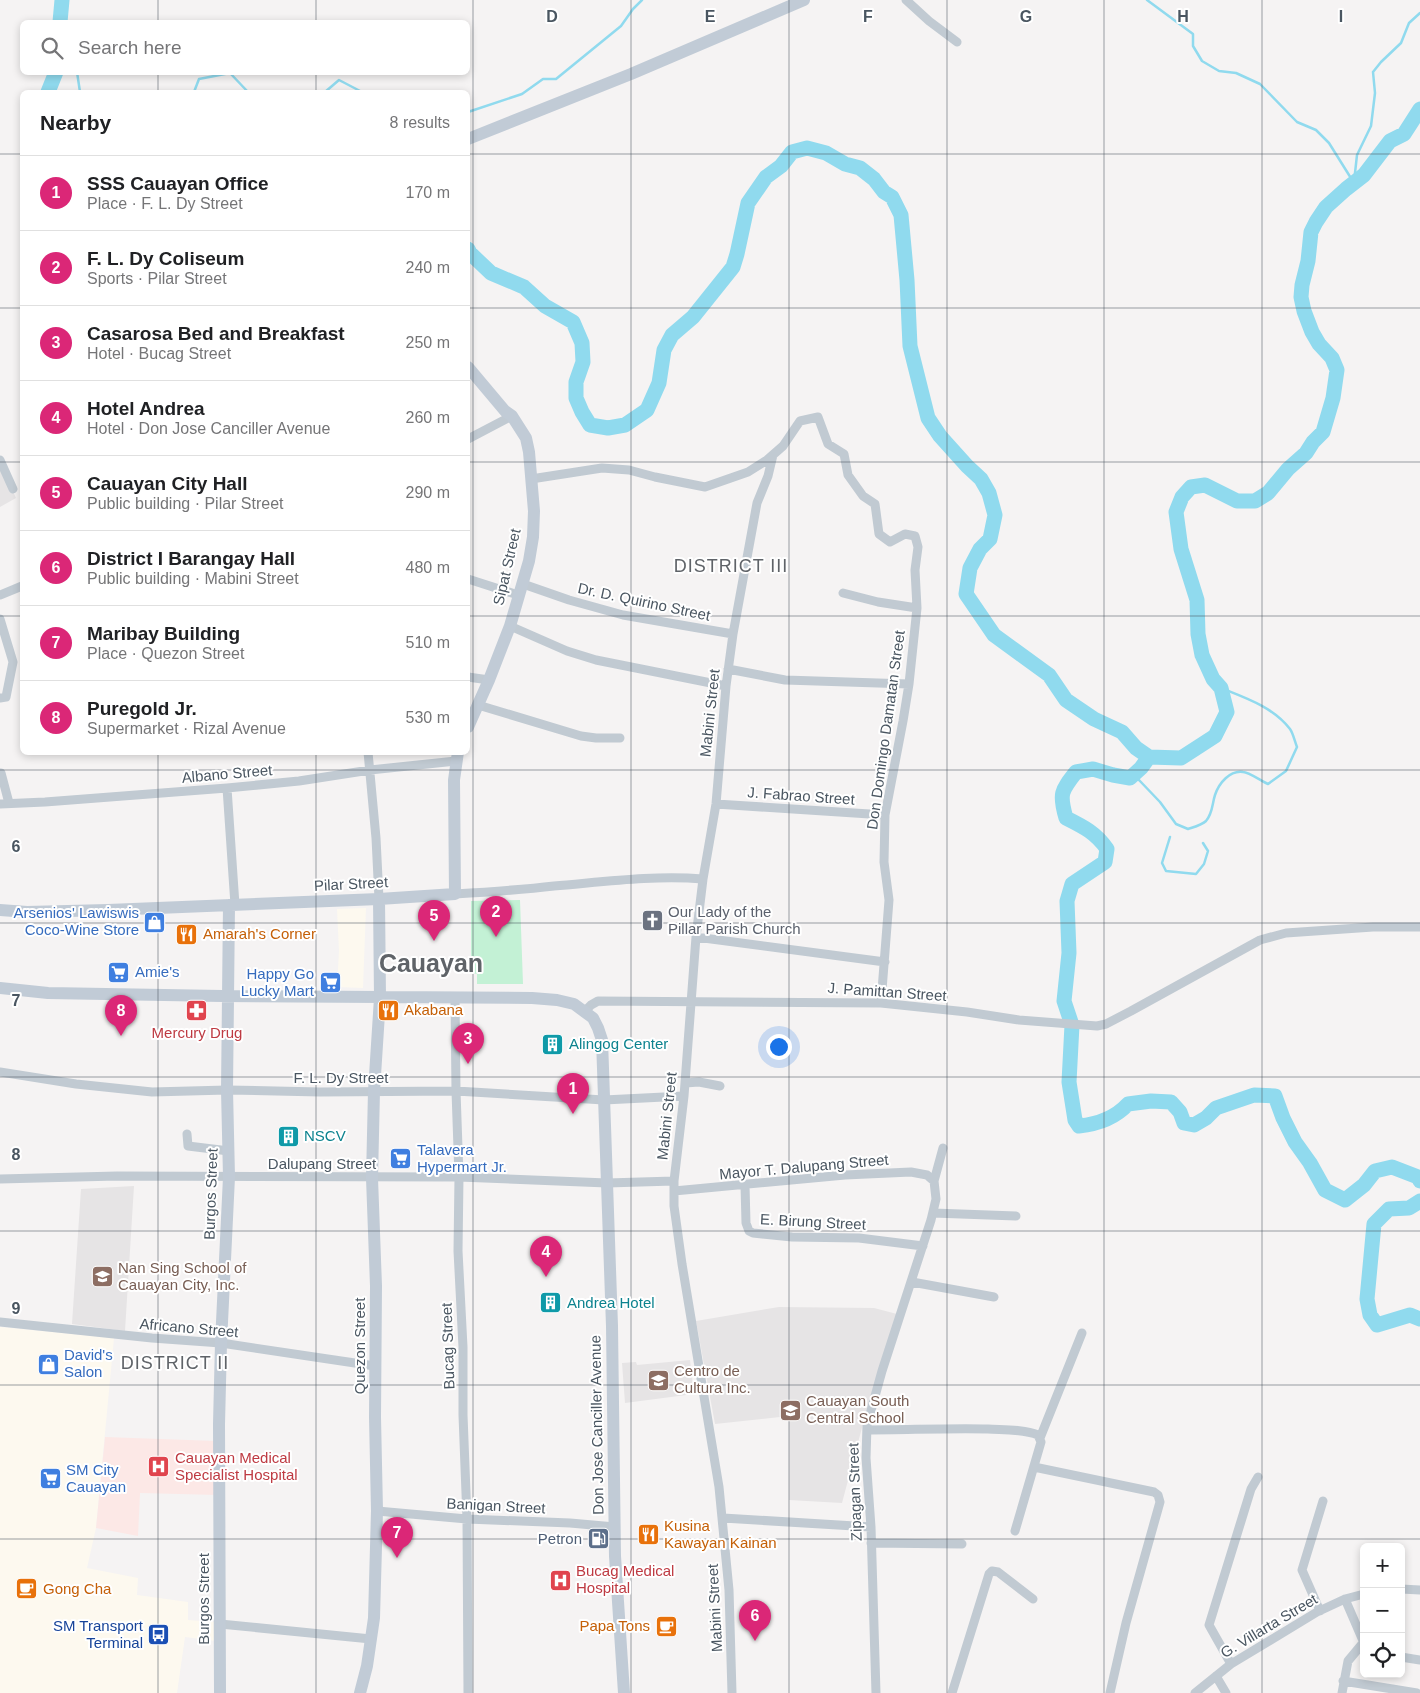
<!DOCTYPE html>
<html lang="en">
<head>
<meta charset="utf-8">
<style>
  body { margin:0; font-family:Arial,sans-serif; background:#f2f2f2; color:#202124 }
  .controls { position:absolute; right:15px; bottom:15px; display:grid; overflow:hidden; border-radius:8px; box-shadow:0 2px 8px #0003 }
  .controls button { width:45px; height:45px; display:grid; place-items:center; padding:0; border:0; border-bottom:1px solid #e0e0e0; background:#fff; color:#202124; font:25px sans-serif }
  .you { position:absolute; left:778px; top:1046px; width:18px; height:18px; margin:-12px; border:4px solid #fff; border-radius:50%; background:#1a73e8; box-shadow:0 0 0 8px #1a73e833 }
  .badge { display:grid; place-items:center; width:32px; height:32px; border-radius:50%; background:#db2777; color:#fff; font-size:16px; font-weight:700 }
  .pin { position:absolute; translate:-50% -41px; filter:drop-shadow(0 1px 2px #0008) }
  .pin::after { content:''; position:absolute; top:26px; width:18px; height:15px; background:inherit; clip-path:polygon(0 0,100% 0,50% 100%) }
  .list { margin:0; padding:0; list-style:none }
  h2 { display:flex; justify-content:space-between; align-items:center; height:65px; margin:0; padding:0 20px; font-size:21px }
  h2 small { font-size:16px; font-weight:400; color:#757577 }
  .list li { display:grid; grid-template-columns:32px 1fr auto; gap:15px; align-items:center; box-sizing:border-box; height:75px; padding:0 20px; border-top:1px solid #e0e0e0 }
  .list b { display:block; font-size:19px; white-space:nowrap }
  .list p { margin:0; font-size:16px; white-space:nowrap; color:#757577 }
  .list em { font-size:16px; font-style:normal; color:#757577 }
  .icon { flex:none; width:28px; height:28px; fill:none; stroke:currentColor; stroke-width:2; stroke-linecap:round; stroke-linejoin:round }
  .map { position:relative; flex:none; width:1420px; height:1693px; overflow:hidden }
  .search { position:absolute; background:#fff; box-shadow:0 2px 8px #0003; left:20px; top:20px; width:450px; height:55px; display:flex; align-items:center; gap:12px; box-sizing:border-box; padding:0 18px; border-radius:8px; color:#757577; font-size:19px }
  .panel { position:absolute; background:#fff; box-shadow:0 2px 8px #0003; left:20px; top:90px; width:450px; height:665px; border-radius:8px }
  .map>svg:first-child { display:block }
</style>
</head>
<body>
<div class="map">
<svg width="1420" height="1693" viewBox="0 0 1420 1693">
  <rect width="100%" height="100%" fill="#f5f3f3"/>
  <path fill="#fdf9ef" d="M366,908L363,988L337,987L339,951L337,909Z
    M0,1327L114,1338L96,1528L87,1568L138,1578L137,1595L188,1602V1620L215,1622L216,1641L185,1637L177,1693H0Z"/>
  <path fill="#e6e4e5" d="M0,463L16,498L0,507Z
    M134,1186L125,1331L72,1324L81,1189Z
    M779,1307L874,1308L897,1314L868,1405L842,1503L789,1500V1416L715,1424L696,1321Z
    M690,1360L694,1394L625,1403L622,1363L636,1362L637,1365Z"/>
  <path fill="#fce8e6" d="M105,1437L216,1441L218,1495L140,1493L138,1536L96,1528Z"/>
  <path fill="#c3f1d5" d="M520,900L523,984H477V974L471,973V901Z"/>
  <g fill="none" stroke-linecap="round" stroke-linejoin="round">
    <path stroke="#90daee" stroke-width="2.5" d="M1147,0L1193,34V46L1202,61L1219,71L1236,73L1260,84L1297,122L1316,130L1329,143L1354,183
      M77,72L80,92
      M194,92L199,79L230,73L248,92
      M325,92L339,80L362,92
      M468,112L522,94L543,79H556L621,26L633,9L642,0
      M1354,182L1357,155L1371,126L1375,93L1373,72L1381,62L1401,43L1409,23L1420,13
      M1130,778L1139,780L1160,802L1176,824L1188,829C1194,827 1202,825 1206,821C1213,813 1212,804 1215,795C1219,783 1230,770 1243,772C1249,772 1261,781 1268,784L1286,771L1297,747C1295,742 1293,733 1290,729C1273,707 1246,698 1221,688
      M1170,837L1162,863L1166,871L1196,874L1204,864L1208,851L1203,843"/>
    <path stroke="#90daee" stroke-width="15" d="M60,22L62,0
      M48,92L56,72
      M468,249L470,253L491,273L524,287L545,306L573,322L582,343L583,362L576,382V398L582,412L590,425L608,428L625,425L647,410L659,383L664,350L672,335L693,317L733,267L737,254L748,203L766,177L781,166L792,152L807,148L826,153L845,164L860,168L874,179L884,192L892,197L901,215L907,280L910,346L928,418L940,436L967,466L981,479L989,493L995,515L990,539L980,549L970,568L966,594L994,635L1049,675L1066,700L1094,719L1122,732L1136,748L1149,757L1181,758L1215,736L1227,712L1221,688L1213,679L1202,655L1198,634L1197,600L1181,549L1176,512L1182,497L1191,487L1205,485L1237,501H1255L1268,493L1288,469L1306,453L1313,442L1323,432L1333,398L1337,370L1332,358L1319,344L1312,332L1304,311L1301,297L1302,285L1308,261L1311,232L1316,222L1326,207L1346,189L1364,175L1390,141L1404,134L1420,109
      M1149,757L1141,768L1130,778L1113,775L1093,769L1076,772C1061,791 1059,794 1066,818C1084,827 1096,833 1107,849L1105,862L1072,884L1067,901L1069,953L1064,1001L1072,1025L1069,1082L1075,1120L1079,1126C1099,1124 1115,1118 1128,1104L1151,1101L1171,1102L1180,1112L1184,1123L1194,1125L1206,1118L1216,1108L1254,1095L1275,1096L1283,1118L1295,1142L1310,1163L1325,1190L1345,1200L1364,1185L1375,1171L1392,1167L1418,1177L1420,1181
      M1420,1201L1409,1208L1389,1209L1374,1224L1367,1299L1370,1315L1377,1325L1410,1315L1420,1319"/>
    <path stroke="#c1cad2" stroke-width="9" d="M906,0L929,21L957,42
      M468,439L512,416
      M0,460L13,489
      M531,479L602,468L629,470L655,477L705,487L748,472L767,460L783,446L800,421L818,417L828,444L844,454L848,475L863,496L875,504L879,534L890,542L905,534L915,536L918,547L915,570L917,608L909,684L903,721L885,815L884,862L889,900L881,1003
      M468,579L518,595
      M523,584L569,600L623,615L733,634
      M843,593L878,602L917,608
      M0,595L22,586
      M0,619L13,662L6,697L0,698
      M510,626L567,651L596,660L726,686
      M728,669L785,680L909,684
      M468,677L489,680
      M478,705L581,736L596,738H620
      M368,752L376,838L379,899
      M1,773L9,803
      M227,788L235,905
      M0,804L45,802L227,788L299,781L370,770L456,761
      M716,804L885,815
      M455,894C488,892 521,890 554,886C603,882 653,875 703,879
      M696,937L885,962
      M455,997L456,1091L459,1177L458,1251L463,1347V1415L467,1519L468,1693
      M585,1011L591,1005L598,1001L881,1003L967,1012L1019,1020L1097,1026L1106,1024L1131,1011L1260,940L1286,933L1373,927H1420
      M0,1072L76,1084L152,1092L227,1090L320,1092L456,1091L604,1100L684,1096
      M685,1083L699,1082L720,1086
      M187,1134L188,1146L229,1151
      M0,1179L117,1176L459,1177L607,1183L674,1181
      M745,1185L746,1223L749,1231L753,1233L792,1237L859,1238L923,1246
      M674,1191L845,1175L911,1172L927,1175L934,1181
      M933,1213L1016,1216
      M912,1282L994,1297
      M0,1322L152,1338L221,1343L375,1366
      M867,1430C907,1430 948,1428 988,1429C1004,1430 1023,1429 1038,1435L1041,1442L1015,1531
      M1040,1438L1082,1333
      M1034,1467L1154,1492L1158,1495L1160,1502L1126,1623L1110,1693
      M377,1511L467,1519L570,1523L615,1527
      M723,1518L871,1527
      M871,1543L962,1544
      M1401,1589L1420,1590
      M1345,1599L1364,1643
      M1320,1611L1302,1570L1323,1501
      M220,1624L371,1639
      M1401,1657L1420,1660
      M1231,1664L1209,1625L1251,1489L1258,1477
      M1216,1676L1226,1693
      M1343,1681L1417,1693
      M732,1693L729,1590L719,1487L682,1264L674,1206V1181L684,1096L696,937L703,879L716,804L726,686L733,634L757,503L768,476L773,455
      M876,1693L871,1527L866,1458L867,1425L882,1371L931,1220L936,1199L934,1181L943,1148
      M952,1693L989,1574L992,1571L998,1572L1033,1599
      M1195,1693L1231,1664L1317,1612L1345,1599L1364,1594
      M1342,1693L1348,1661L1363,1643"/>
    <path stroke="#c1cbd6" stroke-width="12" d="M468,139L631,74L804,0
      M468,367L505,411L512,416L526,438L529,452L534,511L533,537L529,561L510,626L489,680L468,727
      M0,910L27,912L108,910L379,899L455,894L454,780L458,752
      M0,988L48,993L222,996L532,998L557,1000L574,1004L593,1018L598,1028L602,1040L612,1326L615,1556L624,1693
      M220,1693L219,1424L221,1343L229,1177L227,1090L229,905
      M360,1693L367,1666L374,1618L377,1511L375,1417L376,1286L372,1178L374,1091L380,998L379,899"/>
  </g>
  <path fill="none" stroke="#4a5661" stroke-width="1" stroke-opacity="0.55" d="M158,0V22M316,0V22M473,0V1693M631,0V1693M789,0V1693M947,0V1693M1104,0V1693M1262,0V1693M158,72V92M316,72V92M0,154H22M468,154H1420M0,308H22M468,308H1420M0,462H22M468,462H1420M0,616H22M468,616H1420M158,752V1693M316,752V1693M0,770H1420M0,923H1420M0,1077H1420M0,1231H1420M0,1385H1420M0,1539H1420"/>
  <defs>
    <symbol id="church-square" viewBox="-11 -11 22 22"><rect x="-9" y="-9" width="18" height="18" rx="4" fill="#6b7280" stroke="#fff"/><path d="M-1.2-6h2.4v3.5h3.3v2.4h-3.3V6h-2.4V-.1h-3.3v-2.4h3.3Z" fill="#fff"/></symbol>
    <symbol id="shop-square" viewBox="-11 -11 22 22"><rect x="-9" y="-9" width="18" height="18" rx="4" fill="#3f7fe0" stroke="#fff"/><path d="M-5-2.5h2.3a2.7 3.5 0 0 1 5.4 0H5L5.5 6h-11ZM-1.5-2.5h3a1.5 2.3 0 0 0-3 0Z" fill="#fff"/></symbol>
    <symbol id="restaurant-square" viewBox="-11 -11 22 22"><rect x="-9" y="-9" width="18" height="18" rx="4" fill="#e8710a" stroke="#fff"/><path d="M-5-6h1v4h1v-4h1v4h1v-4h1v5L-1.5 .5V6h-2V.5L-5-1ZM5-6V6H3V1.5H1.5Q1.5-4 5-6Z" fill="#fff"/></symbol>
    <symbol id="supermarket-square" viewBox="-11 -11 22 22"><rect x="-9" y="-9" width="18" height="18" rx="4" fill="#3f7fe0" stroke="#fff"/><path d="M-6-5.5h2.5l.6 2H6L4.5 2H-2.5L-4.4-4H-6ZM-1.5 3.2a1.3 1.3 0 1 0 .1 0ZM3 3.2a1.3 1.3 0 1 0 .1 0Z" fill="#fff"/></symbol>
    <symbol id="pharmacy-square" viewBox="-11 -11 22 22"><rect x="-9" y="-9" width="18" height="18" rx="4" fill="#e0444e" stroke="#fff"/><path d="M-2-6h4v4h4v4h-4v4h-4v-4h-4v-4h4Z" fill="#fff"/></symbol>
    <symbol id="building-square" viewBox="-11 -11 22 22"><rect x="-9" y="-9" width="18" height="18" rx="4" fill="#0f9aa8" stroke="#fff"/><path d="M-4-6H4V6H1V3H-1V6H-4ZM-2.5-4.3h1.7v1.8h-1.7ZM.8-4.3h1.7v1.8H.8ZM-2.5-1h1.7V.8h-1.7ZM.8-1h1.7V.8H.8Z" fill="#fff"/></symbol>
    <symbol id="school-square" viewBox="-11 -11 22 22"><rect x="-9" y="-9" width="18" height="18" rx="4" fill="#8d6e63" stroke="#fff"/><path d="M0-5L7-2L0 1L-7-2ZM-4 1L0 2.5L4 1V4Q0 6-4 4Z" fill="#fff"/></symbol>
    <symbol id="hospital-square" viewBox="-11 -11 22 22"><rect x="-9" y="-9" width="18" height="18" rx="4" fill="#e0444e" stroke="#fff"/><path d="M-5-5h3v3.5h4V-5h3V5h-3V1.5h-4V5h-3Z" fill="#fff"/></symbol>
    <symbol id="fuel-square" viewBox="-11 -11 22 22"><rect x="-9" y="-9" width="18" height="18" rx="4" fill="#5c6f8a" stroke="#fff"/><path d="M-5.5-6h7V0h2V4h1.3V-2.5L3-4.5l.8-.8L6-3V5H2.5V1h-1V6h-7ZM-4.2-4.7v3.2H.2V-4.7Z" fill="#fff"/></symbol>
    <symbol id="cafe-square" viewBox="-11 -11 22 22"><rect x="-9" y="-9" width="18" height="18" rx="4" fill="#e8710a" stroke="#fff"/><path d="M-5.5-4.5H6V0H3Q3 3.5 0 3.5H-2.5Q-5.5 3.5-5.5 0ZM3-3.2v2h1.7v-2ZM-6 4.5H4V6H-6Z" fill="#fff"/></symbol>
    <symbol id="bus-square" viewBox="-11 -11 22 22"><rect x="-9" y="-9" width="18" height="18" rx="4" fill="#1a4fb4" stroke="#fff"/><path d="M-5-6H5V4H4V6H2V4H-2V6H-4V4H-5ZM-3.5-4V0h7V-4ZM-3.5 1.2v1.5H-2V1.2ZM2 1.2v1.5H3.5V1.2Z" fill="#fff"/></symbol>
  </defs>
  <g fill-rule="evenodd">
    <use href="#church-square" x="640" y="908" width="25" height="25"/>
    <use href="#shop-square" x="142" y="910" width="25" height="25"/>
    <use href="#restaurant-square" x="174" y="922" width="25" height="25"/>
    <use href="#supermarket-square" x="106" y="960" width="25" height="25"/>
    <use href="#supermarket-square" x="318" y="970" width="25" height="25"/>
    <use href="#pharmacy-square" x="184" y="998" width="25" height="25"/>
    <use href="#restaurant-square" x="376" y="998" width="25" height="25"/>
    <use href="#building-square" x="540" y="1032" width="25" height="25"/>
    <use href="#building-square" x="276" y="1124" width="25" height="25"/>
    <use href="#supermarket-square" x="388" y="1146" width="25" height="25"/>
    <use href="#school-square" x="90" y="1264" width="25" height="25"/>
    <use href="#building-square" x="538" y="1290" width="25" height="25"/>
    <use href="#shop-square" x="36" y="1352" width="25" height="25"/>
    <use href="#school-square" x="646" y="1368" width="25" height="25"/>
    <use href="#school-square" x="778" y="1398" width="25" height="25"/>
    <use href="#hospital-square" x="146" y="1454" width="25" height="25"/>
    <use href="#supermarket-square" x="38" y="1466" width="25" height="25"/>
    <use href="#restaurant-square" x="636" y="1522" width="25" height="25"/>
    <use href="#fuel-square" x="586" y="1526" width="25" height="25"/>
    <use href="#hospital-square" x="548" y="1568" width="25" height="25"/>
    <use href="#cafe-square" x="14" y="1576" width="25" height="25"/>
    <use href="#cafe-square" x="654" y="1614" width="25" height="25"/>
    <use href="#bus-square" x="146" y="1622" width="25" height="25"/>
  </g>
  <g text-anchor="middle" stroke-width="4" stroke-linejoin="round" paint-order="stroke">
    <g font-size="15" fill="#4a5661" stroke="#fff">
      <text transform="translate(507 567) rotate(-77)" y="5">Sipat Street</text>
      <text transform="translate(644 602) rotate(12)" y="5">Dr. D. Quirino Street</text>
      <text transform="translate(710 713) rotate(-84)" y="5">Mabini Street</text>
      <text transform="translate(886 730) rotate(-82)" y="5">Don Domingo Damatan Street</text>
      <text transform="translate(227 774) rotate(-5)" y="5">Albano Street</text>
      <text transform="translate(801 796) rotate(4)" y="5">J. Fabrao Street</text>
      <text transform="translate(351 884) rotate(-3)" y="5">Pilar Street</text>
      <text transform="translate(887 992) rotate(4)" y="5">J. Pamittan Street</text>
      <text x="341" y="1083">F. L. Dy Street</text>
      <text transform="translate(667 1116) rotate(-84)" y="5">Mabini Street</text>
      <text x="322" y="1169">Dalupang Street</text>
      <text transform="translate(804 1167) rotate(-5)" y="5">Mayor T. Dalupang Street</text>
      <text transform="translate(211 1194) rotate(-88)" y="5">Burgos Street</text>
      <text transform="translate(813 1222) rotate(3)" y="5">E. Birung Street</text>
      <text transform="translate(189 1328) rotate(5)" y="5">Africano Street</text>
      <text transform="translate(360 1346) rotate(-90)" y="5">Quezon Street</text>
      <text transform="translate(448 1346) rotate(-92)" y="5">Bucag Street</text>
      <text transform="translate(597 1425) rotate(-91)" y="5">Don Jose Canciller Avenue</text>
      <text transform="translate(855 1492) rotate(-92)" y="5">Zipagan Street</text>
      <text transform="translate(496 1506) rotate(3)" y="5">Banigan Street</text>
      <text transform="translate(204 1599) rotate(-90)" y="5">Burgos Street</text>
      <text transform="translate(715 1608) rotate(-93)" y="5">Mabini Street</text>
      <text transform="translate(1269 1626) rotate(-31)" y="5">G. Villarta Street</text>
    </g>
    <g font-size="15" fill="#5b616d" stroke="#fff" text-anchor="start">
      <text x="668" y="917">Our Lady of the<tspan x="668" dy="17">Pillar Parish Church</tspan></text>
    </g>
    <g font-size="15" fill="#366cbe" stroke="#fff" text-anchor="start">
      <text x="139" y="918" text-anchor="end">Arsenios' Lawiswis<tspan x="139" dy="17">Coco-Wine Store</tspan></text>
      <text x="135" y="977">Amie's</text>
      <text x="314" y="979" text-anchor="end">Happy Go<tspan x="314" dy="17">Lucky Mart</tspan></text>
      <text x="417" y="1155">Talavera<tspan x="417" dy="17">Hypermart Jr.</tspan></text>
      <text x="64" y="1360">David's<tspan x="64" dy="17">Salon</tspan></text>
      <text x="66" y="1475">SM City<tspan x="66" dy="17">Cauayan</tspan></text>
    </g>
    <g font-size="15" fill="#c56008" stroke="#fff" text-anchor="start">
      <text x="203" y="939">Amarah's Corner</text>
      <text x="404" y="1015">Akabana</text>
      <text x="664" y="1531">Kusina<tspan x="664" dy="17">Kawayan Kainan</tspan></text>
      <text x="43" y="1594">Gong Cha</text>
      <text x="650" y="1631" text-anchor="end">Papa Tons</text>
    </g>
    <g font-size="15" fill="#be3a42" stroke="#fff" text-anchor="start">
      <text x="197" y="1038" text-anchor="middle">Mercury Drug</text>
      <text x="175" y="1463">Cauayan Medical<tspan x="175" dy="17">Specialist Hospital</tspan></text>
      <text x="576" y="1576">Bucag Medical<tspan x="576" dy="17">Hospital</tspan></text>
    </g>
    <g font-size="15" fill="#0d838f" stroke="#fff" text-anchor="start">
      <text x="569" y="1049">Alingog Center</text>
      <text x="304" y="1141">NSCV</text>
      <text x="567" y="1308">Andrea Hotel</text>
    </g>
    <g font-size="15" fill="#785e54" stroke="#fff" text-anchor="start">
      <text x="118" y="1273">Nan Sing School of<tspan x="118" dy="17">Cauayan City, Inc.</tspan></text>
      <text x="674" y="1376">Centro de<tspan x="674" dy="17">Cultura Inc.</tspan></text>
      <text x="806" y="1406">Cauayan South<tspan x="806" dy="17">Central School</tspan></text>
    </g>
    <g font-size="15" fill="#4e5e75" stroke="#fff" text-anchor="end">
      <text x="582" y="1544">Petron</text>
    </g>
    <g font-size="15" fill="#164399" stroke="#fff" text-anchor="end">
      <text x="143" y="1631">SM Transport<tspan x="143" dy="17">Terminal</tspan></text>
    </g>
    <g font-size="18" letter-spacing="1" fill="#5f6368" stroke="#fff">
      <text x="731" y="572">DISTRICT III</text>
      <text x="175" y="1369">DISTRICT II</text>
    </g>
    <g font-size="25" font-weight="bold" fill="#5f6368" stroke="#fff">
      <text x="431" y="972">Cauayan</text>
    </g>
  </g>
  <g font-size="16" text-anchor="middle" font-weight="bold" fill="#4a5661" stroke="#fff" stroke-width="4" stroke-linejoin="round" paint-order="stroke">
    <text x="552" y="22">D</text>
    <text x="710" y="22">E</text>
    <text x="868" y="22">F</text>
    <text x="1026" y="22">G</text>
    <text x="1183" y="22">H</text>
    <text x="1341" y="22">I</text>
    <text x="16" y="852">6</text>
    <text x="16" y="1006">7</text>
    <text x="16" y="1160">8</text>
    <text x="16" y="1314">9</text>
  </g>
</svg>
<div class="controls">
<button>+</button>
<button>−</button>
<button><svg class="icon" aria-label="locate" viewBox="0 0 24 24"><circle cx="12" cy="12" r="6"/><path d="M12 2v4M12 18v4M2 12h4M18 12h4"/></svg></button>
</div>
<div class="you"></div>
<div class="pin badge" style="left:573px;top:1114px">1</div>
<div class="pin badge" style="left:496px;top:937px">2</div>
<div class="pin badge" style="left:468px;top:1064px">3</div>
<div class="pin badge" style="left:546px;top:1277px">4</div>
<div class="pin badge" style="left:434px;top:941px">5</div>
<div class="pin badge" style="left:755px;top:1641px">6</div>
<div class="pin badge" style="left:397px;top:1558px">7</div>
<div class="pin badge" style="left:121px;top:1036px">8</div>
<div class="search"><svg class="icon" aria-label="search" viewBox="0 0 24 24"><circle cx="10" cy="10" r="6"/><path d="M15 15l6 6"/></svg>Search here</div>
<section class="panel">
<h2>Nearby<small>8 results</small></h2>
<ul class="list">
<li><span class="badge">1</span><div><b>SSS Cauayan Office</b><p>Place · F. L. Dy Street</p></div><em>170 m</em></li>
<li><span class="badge">2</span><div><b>F. L. Dy Coliseum</b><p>Sports · Pilar Street</p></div><em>240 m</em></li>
<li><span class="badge">3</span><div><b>Casarosa Bed and Breakfast</b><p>Hotel · Bucag Street</p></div><em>250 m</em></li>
<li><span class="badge">4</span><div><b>Hotel Andrea</b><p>Hotel · Don Jose Canciller Avenue</p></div><em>260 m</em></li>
<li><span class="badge">5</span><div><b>Cauayan City Hall</b><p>Public building · Pilar Street</p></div><em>290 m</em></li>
<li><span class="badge">6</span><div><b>District I Barangay Hall</b><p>Public building · Mabini Street</p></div><em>480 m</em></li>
<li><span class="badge">7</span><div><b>Maribay Building</b><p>Place · Quezon Street</p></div><em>510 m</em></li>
<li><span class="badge">8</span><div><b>Puregold Jr.</b><p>Supermarket · Rizal Avenue</p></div><em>530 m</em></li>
</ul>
</section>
</div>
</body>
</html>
